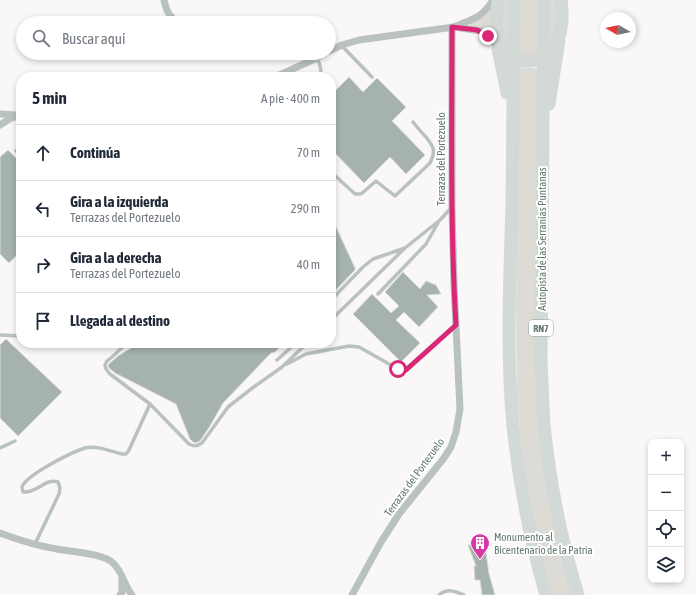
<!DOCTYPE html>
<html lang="es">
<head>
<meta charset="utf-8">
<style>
  body { margin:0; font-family:"Asap Condensed",sans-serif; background:#f2f2f3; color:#1f2937 }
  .controls { position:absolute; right:12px; bottom:12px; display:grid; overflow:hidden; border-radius:8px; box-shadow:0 2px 6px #0003 }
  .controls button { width:36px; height:36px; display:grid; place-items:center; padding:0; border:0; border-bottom:1px solid #e0e1e3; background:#fff; color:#1f2937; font:20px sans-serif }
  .compass { position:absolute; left:600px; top:12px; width:36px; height:36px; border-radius:50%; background:#fff; box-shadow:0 2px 6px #0003; rotate:279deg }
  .stop { position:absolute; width:12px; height:12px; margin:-9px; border:3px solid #db2777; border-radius:50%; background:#fff }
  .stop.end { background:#db2777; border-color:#fff; box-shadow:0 1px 4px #0008 }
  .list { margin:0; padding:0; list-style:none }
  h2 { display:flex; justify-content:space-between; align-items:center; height:52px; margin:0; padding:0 16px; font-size:17px }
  h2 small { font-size:13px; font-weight:400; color:#747a83 }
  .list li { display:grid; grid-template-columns:26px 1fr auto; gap:12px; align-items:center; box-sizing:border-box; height:56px; padding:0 16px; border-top:1px solid #e0e1e3 }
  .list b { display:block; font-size:15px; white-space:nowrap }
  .list p { margin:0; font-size:13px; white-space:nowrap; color:#747a83 }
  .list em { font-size:13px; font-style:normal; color:#747a83 }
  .icon { flex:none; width:22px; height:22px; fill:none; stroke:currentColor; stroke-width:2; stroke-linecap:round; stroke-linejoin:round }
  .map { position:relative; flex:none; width:696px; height:595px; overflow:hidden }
  .search { position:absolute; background:#fff; box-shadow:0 2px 6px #0003; left:16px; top:16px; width:320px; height:44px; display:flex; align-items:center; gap:10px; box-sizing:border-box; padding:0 14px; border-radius:22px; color:#747a83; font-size:15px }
  .panel { position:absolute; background:#fff; box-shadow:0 2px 6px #0003; left:16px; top:72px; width:320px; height:276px; border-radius:16px }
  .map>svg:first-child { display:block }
</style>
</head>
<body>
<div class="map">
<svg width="696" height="595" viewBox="0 0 696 595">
  <rect width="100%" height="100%" fill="#f9f7f7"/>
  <path fill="#dddbd6" d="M502,0H509V47L504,42Z
    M518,0H541L540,54L520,56Z
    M549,0H556L559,17L549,48Z
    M491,8L497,40L470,27V22Z
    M518,68H540L537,402L573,595H552L535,538L524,467L517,398L516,317Z"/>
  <path fill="#a5b3ac" stroke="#dbd9d9" d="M349,77L363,92L377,78L406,107L392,121L425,155L406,174L390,157L364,183L331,149V95Z
    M8,150L18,160L21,157V251L9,263L0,254V157Z
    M331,216L355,268V270L331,295Z
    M403,272L420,289L426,281L436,285L441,294L427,295L438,307L419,327L404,312L396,320L420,343L401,362L353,314L372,294L391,313L399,306L385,292Z
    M6,339L62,392L18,436L0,418V345Z
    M139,343H284L275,352L271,353L223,403L210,426L200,441L195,443L192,441L190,439L176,404L115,373L109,368L108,365L110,363L118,356Z
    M468,545L485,546L489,574L495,595H482L480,580H475L474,566H476Z"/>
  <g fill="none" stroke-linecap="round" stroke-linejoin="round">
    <path stroke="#b9c2be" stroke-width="3.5" d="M342,46L372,77
      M317,58C320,65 322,69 320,77
      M16,151L21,145
      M331,172L355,194H361L376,181L395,196L430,163C436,151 434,147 426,137C421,132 417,127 413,122
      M378,294L426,244L438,223
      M331,300L363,267L373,259L405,248L440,220L451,208
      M331,320L404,249
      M0,335L21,336
      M277,360L296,343
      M287,364L306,354L349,346L359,347L398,369H406L455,325
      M150,404L189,444C195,447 197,446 202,443L228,407L251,389L282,367L307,343
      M0,448L15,441
      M35,544L59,494L60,488L58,482C46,479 43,487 33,490C30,492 27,492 23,492L22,487C26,475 72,452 85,448C96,445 110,451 122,454H126L129,450L150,404L110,374L106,369L105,365L107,361L112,357L127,343
      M439,595C447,588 455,591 464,595"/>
    <path stroke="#b9c2be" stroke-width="7" d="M164,0C166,10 169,17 179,23
      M456,26C473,19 483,17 493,0
      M329,51L342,45L359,40L454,27L481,31L488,36L493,41L498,48
      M275,77L317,58L325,53
      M0,114L15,115
      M0,125L11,118L19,116
      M0,533C19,540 37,546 57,549C71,552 103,553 113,563C123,572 124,586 132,595
      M120,595L122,592V577
      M352,595L381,542L399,514L444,458L451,447L456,432L460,409L454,285L452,207V27"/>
    <path stroke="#d2d9d6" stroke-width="13" d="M498,0C496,14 495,32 502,46C514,68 543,65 555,45C563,32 563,14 561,0
      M514,0C513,68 513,135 512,203C510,277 506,352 513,426C519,483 530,540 546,595
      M544,0L541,362C542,383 543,404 544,425C550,483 561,540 578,595
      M503,47L498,49L507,93
      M549,104L559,40"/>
  </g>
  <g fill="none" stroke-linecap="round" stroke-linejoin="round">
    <path stroke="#db2777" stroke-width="5" d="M398,369L406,370L456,325C450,226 452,126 452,27L477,30L488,36"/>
  </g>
  <defs>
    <symbol id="building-pin" viewBox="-11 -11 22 30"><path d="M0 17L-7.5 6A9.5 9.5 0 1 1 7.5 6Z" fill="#d739a6" stroke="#fff"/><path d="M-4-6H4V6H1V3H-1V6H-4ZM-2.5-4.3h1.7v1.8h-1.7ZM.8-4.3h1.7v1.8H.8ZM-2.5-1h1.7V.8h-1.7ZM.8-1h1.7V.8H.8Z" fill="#fff"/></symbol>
  </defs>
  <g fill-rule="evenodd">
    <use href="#building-pin" x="469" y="532" width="22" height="30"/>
  </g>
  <g text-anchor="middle" stroke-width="4" stroke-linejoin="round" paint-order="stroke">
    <rect fill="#fff" stroke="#90a19a" stroke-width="1" x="529" y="320" width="24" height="16" rx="3"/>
    <g font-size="10" font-weight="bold" fill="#61796e">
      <text x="541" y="332">RN7</text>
    </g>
    <g font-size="11" fill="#61796e" stroke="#fff">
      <text transform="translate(441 159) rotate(-90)" y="4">Terrazas del Portezuelo</text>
      <text transform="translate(542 239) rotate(-90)" y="4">Autopista de las Serranías Puntanas</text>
      <text transform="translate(414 477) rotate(-54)" y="4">Terrazas del Portezuelo</text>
    </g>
    <g font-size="11" fill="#61796e" stroke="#fff" text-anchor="start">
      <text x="494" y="541">Monumento al<tspan x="494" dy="13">Bicentenario de la Patria</tspan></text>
    </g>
  </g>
</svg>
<div class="controls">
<button>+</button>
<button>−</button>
<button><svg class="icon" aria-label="locate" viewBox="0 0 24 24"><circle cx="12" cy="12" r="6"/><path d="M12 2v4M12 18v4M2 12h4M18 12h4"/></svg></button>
<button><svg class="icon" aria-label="layers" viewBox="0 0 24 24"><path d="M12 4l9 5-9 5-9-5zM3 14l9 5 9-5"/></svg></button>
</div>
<svg class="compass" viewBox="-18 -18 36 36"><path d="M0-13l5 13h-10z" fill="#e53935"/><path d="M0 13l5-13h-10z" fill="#747a83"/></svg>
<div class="stop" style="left:398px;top:369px"></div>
<div class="stop end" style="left:488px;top:36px"></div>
<div class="search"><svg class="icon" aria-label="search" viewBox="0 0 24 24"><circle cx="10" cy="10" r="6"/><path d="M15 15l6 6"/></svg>Buscar aquí</div>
<section class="panel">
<h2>5 min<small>A pie · 400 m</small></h2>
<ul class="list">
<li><svg class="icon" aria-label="ahead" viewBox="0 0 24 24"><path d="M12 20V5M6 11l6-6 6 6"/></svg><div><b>Continúa</b></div><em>70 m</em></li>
<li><svg class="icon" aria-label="left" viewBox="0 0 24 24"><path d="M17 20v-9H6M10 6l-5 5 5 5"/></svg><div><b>Gira a la izquierda</b><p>Terrazas del Portezuelo</p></div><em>290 m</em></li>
<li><svg class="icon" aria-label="right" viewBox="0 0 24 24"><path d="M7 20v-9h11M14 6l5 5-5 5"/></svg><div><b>Gira a la derecha</b><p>Terrazas del Portezuelo</p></div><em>40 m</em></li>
<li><svg class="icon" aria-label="arrive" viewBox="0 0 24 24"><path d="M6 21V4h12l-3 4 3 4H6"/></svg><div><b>Llegada al destino</b></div></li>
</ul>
</section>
</div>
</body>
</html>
